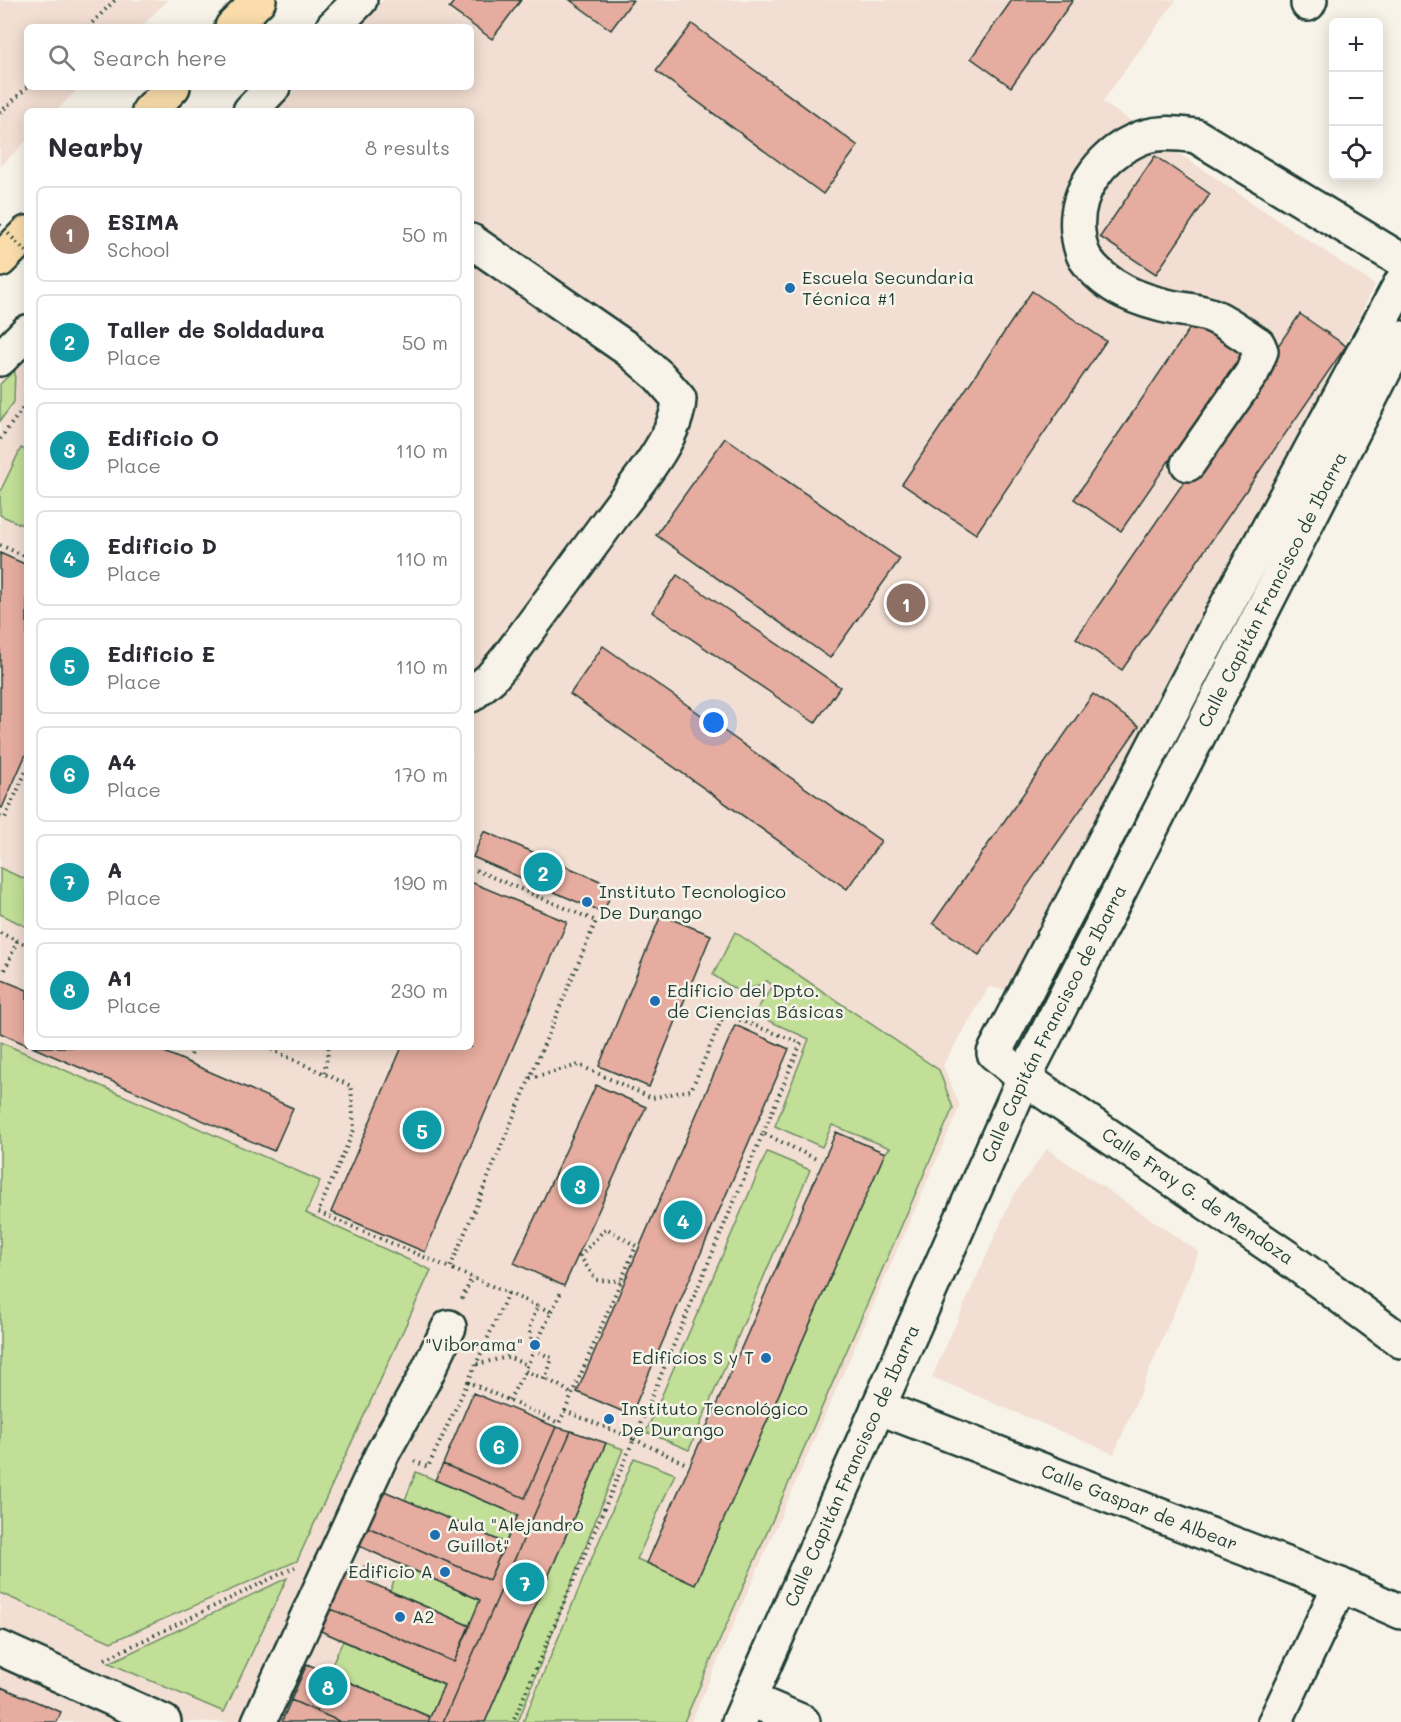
<!DOCTYPE html>
<html lang="en">
<head>
<meta charset="utf-8">
<style>
  body { margin:0; font-family:Mali,sans-serif; background:#f2f2f3; color:#2b2b33 }
  .controls { position:absolute; right:18px; top:18px; display:grid; overflow:hidden; border-radius:9px; box-shadow:0 3px 15px #0003 }
  .controls button { width:54px; height:54px; display:grid; place-items:center; padding:0; border:0; border-bottom:2px solid #e1e1e2; background:#fff; color:#2b2b33; font:30px sans-serif }
  .you { position:absolute; left:714px; top:723px; width:21px; height:21px; margin:-15px; border:4px solid #fff; border-radius:50%; background:#1a73e8; box-shadow:0 0 0 9px #1a73e833 }
  .badge { display:grid; place-items:center; width:39px; height:39px; border-radius:50%; background:#1f6fb2; color:#fff; font-size:20px; font-weight:700 }
  .pin { position:absolute; translate:-50% -50%; border:3px solid #fff; box-shadow:0 2px 6px #0006 }
  .list { margin:0; padding:0; list-style:none }
  h2 { display:flex; justify-content:space-between; align-items:center; height:78px; margin:0; padding:0 24px; font-size:26px }
  h2 small { font-size:20px; font-weight:400; color:#7c7c81 }
  .list li { display:grid; grid-template-columns:39px 1fr auto; gap:18px; align-items:center; box-sizing:border-box; height:96px; margin:0 12px 12px; padding:0 12px; border:2px solid #e1e1e2; border-radius:9px }
  .list b { display:block; font-size:22px; white-space:nowrap }
  .list p { margin:0; font-size:20px; white-space:nowrap; color:#7c7c81 }
  .list em { font-size:20px; font-style:normal; color:#7c7c81 }
  .icon { flex:none; width:33px; height:33px; fill:none; stroke:currentColor; stroke-width:2; stroke-linecap:round; stroke-linejoin:round }
  .map { position:relative; flex:none; width:1401px; height:1722px; overflow:hidden }
  .search { position:absolute; background:#fff; box-shadow:0 3px 15px #0003; left:24px; top:24px; width:450px; height:66px; display:flex; align-items:center; gap:15px; box-sizing:border-box; padding:0 21px; border-radius:9px; color:#7c7c81; font-size:22px }
  .panel { position:absolute; background:#fff; box-shadow:0 3px 15px #0003; left:24px; top:108px; width:450px; height:942px; border-radius:9px }
  .map>svg:first-child { display:block }
</style>
</head>
<body>
<div class="map">
<svg width="1401" height="1722" viewBox="0 0 1401 1722">
  <rect width="100%" height="100%" fill="#f7f3e8"/>
  <filter id="ink" filterUnits="userSpaceOnUse"><feTurbulence type="fractalNoise" baseFrequency=".0167" numOctaves="2"/><feDisplacementMap in="SourceGraphic" scale="12" xChannelSelector="R" yChannelSelector="G"/><feConvolveMatrix kernelMatrix="1 2 1 2 8 2 1 2 1" color-interpolation-filters="sRGB"/></filter>
  <g filter="url(#ink)">
    <path fill="#f2ded2" d="M0,0H168L141,27H27V87H80L56,111H27V140L0,167Z
      M383,0H1176L1102,102L1375,285L1016,992L989,987L943,1065L960,1106L691,1722H0V378L13,365L27,357V1047H471V111H276L297,87H471V27H356Z
      M1047,1149L1199,1252L1114,1454L932,1377L1013,1196Z"/>
    <path fill="#c1df97" stroke="#708e66" stroke-width="1.5" d="M15,370L14,402L0,421V384Z
      M21,448L27,451V527L0,515V492Z
      M0,868L27,880V927L0,914Z
      M735,932L939,1070L953,1108L684,1722H523L634,1458L675,1474L637,1559L695,1584L885,1153L890,1148L832,1125L822,1147L775,1126L809,1039L754,1014L773,986L767,981L741,993L713,975Z
      M0,1042L320,1181L306,1213L431,1270L297,1561L111,1642L0,1593Z
      M767,1152L810,1170L689,1450L646,1432Z
      M606,1443L623,1449L518,1722H485Z
      M416,1472L518,1515L505,1543L405,1500Z
      M401,1564L480,1600L470,1626L390,1591Z
      M287,1578L224,1712L109,1663Z
      M343,1641L444,1685L430,1717L328,1673Z"/>
    <path fill="#e5ac9f" stroke="#1f3d34" stroke-width="1.5" d="M455,0H521L492,39L449,8Z
      M570,0H633L611,30Z
      M1012,0H1073L1011,87L971,58Z
      M692,24L858,146L823,194L656,71Z
      M1155,156L1210,194L1156,274L1100,237Z
      M1032,291L1106,341L976,534L902,484Z
      M1300,314L1346,346L1122,670L1076,638Z
      M1194,322L1242,354L1121,531L1074,499Z
      M725,438L900,559L830,658L656,535Z
      M0,553L27,565V752L2,808L0,807Z
      M677,575L840,687L815,723L652,612Z
      M603,646L881,841L847,889L570,694Z
      M1093,694L1139,726L979,955L933,923Z
      M484,831L614,887L603,913L473,857Z
      M473,883L567,922L425,1252L331,1212L402,1047H471V886Z
      M661,915L711,935L649,1087L599,1066Z
      M0,979L27,990V1045L0,1033Z
      M735,1025L789,1049L631,1415L577,1392Z
      M32,1047H153L293,1108L274,1151Z
      M596,1085L646,1107L564,1286L514,1263Z
      M836,1132L885,1153L695,1585L647,1563Z
      M473,1393L556,1427L525,1498L443,1464Z
      M556,1427L571,1431L443,1722H428L444,1685L321,1631L331,1609L454,1662L480,1600L357,1545L365,1526L489,1580L518,1515L435,1480L443,1464L525,1498Z
      M571,1431L606,1443L485,1722H443Z
      M382,1490L505,1543L489,1580L365,1526Z
      M346,1572L470,1626L454,1662L331,1609Z
      M307,1664L430,1717L428,1722H341L291,1700Z
      M1,1687L61,1712L57,1722H0Z
      M291,1700L341,1722H284L282,1721Z"/>
    <g fill="none" stroke-linecap="round" stroke-linejoin="round">
      <defs>
        <g id="minor">
          <path d="M1308,4L1310,0"/>
          <path d="M333,27L360,0"/>
          <path d="M250,111L273,87"/>
          <path d="M471,241L629,350L659,376L679,399C677,439 634,486 611,518C577,565 542,612 507,659L491,678L471,695"/>
          <path id="s1" d="M1401,283L1234,592L994,1053L1024,1078L1288,1258L1401,1341"/>
          <path d="M0,359L27,332"/>
          <path d="M1188,464L1252,373L1261,351L1258,344C1244,335 1230,324 1215,317C1203,311 1188,310 1175,308C1141,301 1106,289 1085,258C1081,251 1079,241 1078,232C1074,194 1099,157 1134,141C1153,131 1175,133 1196,136L1401,260"/>
          <path id="s2" d="M878,1407L1340,1585L1401,1612"/>
          <path d="M0,1648L164,1722"/>
          <path d="M749,1699L803,1722"/>
          <path d="M259,1722L382,1454L423,1381L449,1327"/>
          <path id="s3" d="M739,1722L1024,1078L1401,338"/>
          <path d="M1275,1722L1340,1585"/>
        </g>
        <path id="major" d="M232,27L259,0
          M149,111L173,87
          M0,260L27,233"/>
      </defs>
      <use href="#minor" stroke="#1f3d34" stroke-width="38"/>
      <use href="#major" stroke="#1f3d34" stroke-width="38"/>
      <path stroke="#1f3d34" stroke-width="4" stroke-dasharray="1.5 4.5" stroke-linecap="butt" d="M88,27L115,0
        M0,113L27,87
        M0,439L27,403
        M0,545L27,557
        M0,816L5,818L27,769
        M0,933L27,945
        M5,970L17,941
        M266,1047L351,1086L354,1130L318,1212L450,1268
        M191,1055L194,1047
        M324,1073L329,1047
        M530,1078L579,1065L652,1098L691,1090L724,1014L801,1043L763,1133
        M508,1293L538,1306L529,1328L534,1350
        M462,1299L472,1277
        M538,1306L551,1312
        M534,1349L561,1292
        M477,1364L508,1357L527,1365
        M545,1380L552,1358L534,1350L525,1371C541,1378 560,1383 572,1395
        M468,1382L508,1293L450,1268L596,921L473,869
        M509,1400L525,1371
        M565,1411L636,1246L606,1228L580,1256L596,1280L621,1281
        M414,1461L428,1467L468,1382L559,1423L565,1411L634,1439L513,1722
        M684,1463L634,1439L763,1133L818,1160
        M363,1567L370,1570L374,1561
        M105,1659L295,1567"/>
      <use href="#minor" stroke="#f7f3e8" stroke-width="33"/>
      <use href="#major" stroke="#faddab" stroke-width="33"/>
      <path stroke="#1f3d34" stroke-width="4" stroke-dasharray="1.5 4.5" stroke-linecap="butt" d="M0,225L27,253"/>
    </g>
  </g>
  <g fill="#1f6fb2" stroke="#f7f3e8" stroke-width="2">
    <circle cx="790" cy="288" r="6"/>
    <circle cx="587" cy="902" r="6"/>
    <circle cx="655" cy="1001" r="6"/>
    <circle cx="535" cy="1345" r="6"/>
    <circle cx="766" cy="1358" r="6"/>
    <circle cx="609" cy="1419" r="6"/>
    <circle cx="435" cy="1535" r="6"/>
    <circle cx="445" cy="1572" r="6"/>
    <circle cx="400" cy="1617" r="6"/>
  </g>
  <g text-anchor="middle" stroke-width="5" stroke-linejoin="round" paint-order="stroke">
    <g font-size="18" fill="#1f3d34" stroke="#f7f3e8" text-anchor="start">
      <text x="802" y="284">Escuela Secundaria<tspan x="802" dy="21">Técnica #1</tspan></text>
      <text x="599" y="898">Instituto Tecnologico<tspan x="599" dy="21">De Durango</tspan></text>
      <text x="667" y="997">Edificio del Dpto.<tspan x="667" dy="21">de Ciencias Básicas</tspan></text>
      <text x="523" y="1351" text-anchor="end">"Viborama"</text>
      <text x="754" y="1364" text-anchor="end">Edificios S y T</text>
      <text x="621" y="1415">Instituto Tecnológico<tspan x="621" dy="21">De Durango</tspan></text>
      <text x="447" y="1531">Aula "Alejandro<tspan x="447" dy="21">Guillot"</tspan></text>
      <text x="433" y="1578" text-anchor="end">Edificio A</text>
      <text x="412" y="1623">A2</text>
    </g>
    <g font-size="18" fill="#1f3d34" stroke="#f7f3e8">
      <text dy="6" stroke="none"><textPath href="#s3" startOffset="1252">Calle Capitán Francisco de Ibarra</textPath></text>
      <text dy="6" stroke="none"><textPath href="#s3" startOffset="766">Calle Capitán Francisco de Ibarra</textPath></text>
      <text dy="6" stroke="none"><textPath href="#s1" startOffset="1120">Calle Fray G. de Mendoza</textPath></text>
      <text dy="6" stroke="none"><textPath href="#s3" startOffset="280">Calle Capitán Francisco de Ibarra</textPath></text>
      <text dy="6" stroke="none"><textPath href="#s2" startOffset="280">Calle Gaspar de Albear</textPath></text>
    </g>
  </g>
</svg>
<div class="controls">
<button>+</button>
<button>−</button>
<button><svg class="icon" aria-label="locate" viewBox="0 0 24 24"><circle cx="12" cy="12" r="6"/><path d="M12 2v4M12 18v4M2 12h4M18 12h4"/></svg></button>
</div>
<div class="you"></div>
<div class="pin badge" style="left:906px;top:603px;background:#8d6e63">1</div>
<div class="pin badge" style="left:543px;top:872px;background:#0f9aa8">2</div>
<div class="pin badge" style="left:580px;top:1185px;background:#0f9aa8">3</div>
<div class="pin badge" style="left:683px;top:1220px;background:#0f9aa8">4</div>
<div class="pin badge" style="left:422px;top:1130px;background:#0f9aa8">5</div>
<div class="pin badge" style="left:499px;top:1445px;background:#0f9aa8">6</div>
<div class="pin badge" style="left:525px;top:1582px;background:#0f9aa8">7</div>
<div class="pin badge" style="left:328px;top:1686px;background:#0f9aa8">8</div>
<div class="search"><svg class="icon" aria-label="search" viewBox="0 0 24 24"><circle cx="10" cy="10" r="6"/><path d="M15 15l6 6"/></svg>Search here</div>
<section class="panel">
<h2>Nearby<small>8 results</small></h2>
<ul class="list">
<li><span class="badge" style="background:#8d6e63">1</span><div><b>ESIMA</b><p>School</p></div><em>50 m</em></li>
<li><span class="badge" style="background:#0f9aa8">2</span><div><b>Taller de Soldadura</b><p>Place</p></div><em>50 m</em></li>
<li><span class="badge" style="background:#0f9aa8">3</span><div><b>Edificio O</b><p>Place</p></div><em>110 m</em></li>
<li><span class="badge" style="background:#0f9aa8">4</span><div><b>Edificio D</b><p>Place</p></div><em>110 m</em></li>
<li><span class="badge" style="background:#0f9aa8">5</span><div><b>Edificio E</b><p>Place</p></div><em>110 m</em></li>
<li><span class="badge" style="background:#0f9aa8">6</span><div><b>A4</b><p>Place</p></div><em>170 m</em></li>
<li><span class="badge" style="background:#0f9aa8">7</span><div><b>A</b><p>Place</p></div><em>190 m</em></li>
<li><span class="badge" style="background:#0f9aa8">8</span><div><b>A1</b><p>Place</p></div><em>230 m</em></li>
</ul>
</section>
</div>
</body>
</html>
